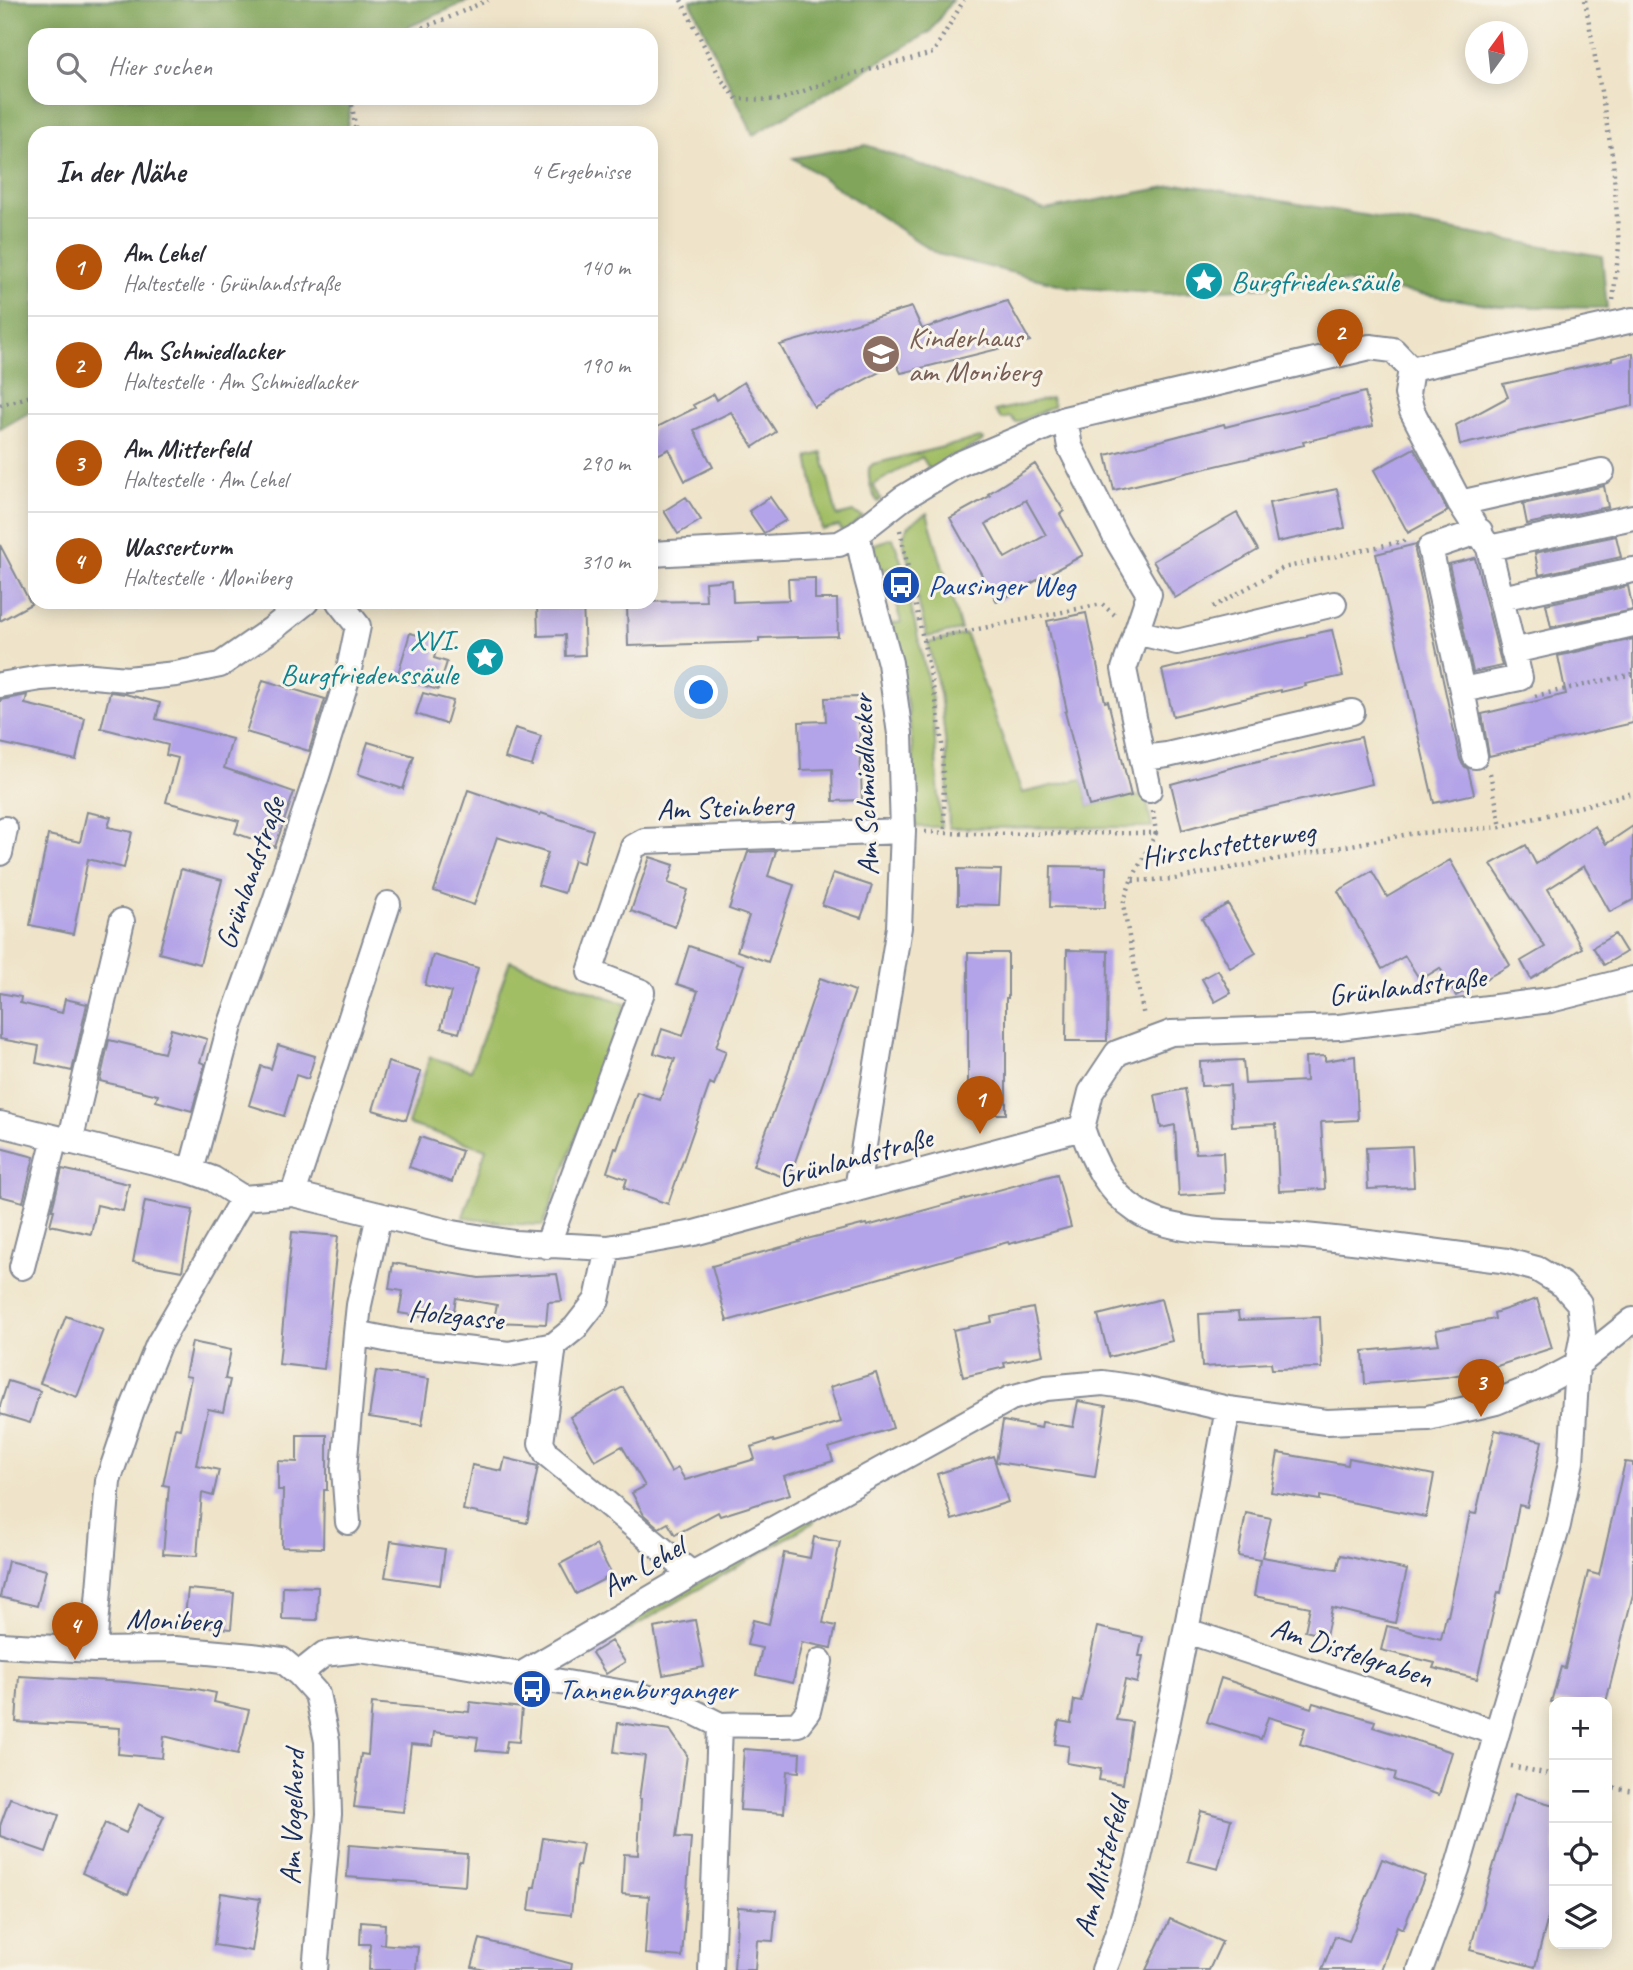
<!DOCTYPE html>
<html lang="de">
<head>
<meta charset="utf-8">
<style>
  body { margin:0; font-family:Caveat,sans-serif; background:#f7f7f7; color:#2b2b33 }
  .controls { position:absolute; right:21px; bottom:21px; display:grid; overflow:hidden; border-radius:14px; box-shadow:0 4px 18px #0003 }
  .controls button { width:63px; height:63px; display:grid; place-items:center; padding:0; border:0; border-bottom:2px solid #e1e1e2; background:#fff; color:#2b2b33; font:35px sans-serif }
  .compass { position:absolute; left:1465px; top:21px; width:63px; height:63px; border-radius:50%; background:#fff; box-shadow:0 4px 18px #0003; rotate:15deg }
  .you { position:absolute; left:702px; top:693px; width:24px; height:24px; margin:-18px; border:5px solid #fff; border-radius:50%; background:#1a73e8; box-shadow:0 0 0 10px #1a73e833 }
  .badge { display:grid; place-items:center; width:46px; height:46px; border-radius:50%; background:#b45309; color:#fff; font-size:23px; font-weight:700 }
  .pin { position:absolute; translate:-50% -58px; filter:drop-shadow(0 2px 4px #0008) }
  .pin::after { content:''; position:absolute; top:37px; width:24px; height:21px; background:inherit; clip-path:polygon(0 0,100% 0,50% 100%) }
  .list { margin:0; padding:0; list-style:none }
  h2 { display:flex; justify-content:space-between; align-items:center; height:91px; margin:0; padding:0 28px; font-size:30px }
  h2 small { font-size:23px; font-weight:400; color:#7c7c81 }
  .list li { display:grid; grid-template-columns:46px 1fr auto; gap:21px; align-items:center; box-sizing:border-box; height:98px; padding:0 28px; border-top:2px solid #e1e1e2 }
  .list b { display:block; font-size:26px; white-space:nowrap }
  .list p { margin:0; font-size:23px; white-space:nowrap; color:#7c7c81 }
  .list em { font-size:23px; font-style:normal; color:#7c7c81 }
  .icon { flex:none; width:38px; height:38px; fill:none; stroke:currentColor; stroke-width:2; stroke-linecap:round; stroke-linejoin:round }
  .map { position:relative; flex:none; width:1633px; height:1970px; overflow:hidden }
  .search { position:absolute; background:#fff; box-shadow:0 4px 18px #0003; left:28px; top:28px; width:630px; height:77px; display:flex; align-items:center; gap:18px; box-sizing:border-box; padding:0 24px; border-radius:21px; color:#7c7c81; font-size:26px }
  .panel { position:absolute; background:#fff; box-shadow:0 4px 18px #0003; left:28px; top:126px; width:630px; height:483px; border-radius:21px }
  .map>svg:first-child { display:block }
</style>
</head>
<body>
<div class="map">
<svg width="1633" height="1970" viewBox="0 0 1633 1970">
  <rect width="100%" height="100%" fill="#f7f3e8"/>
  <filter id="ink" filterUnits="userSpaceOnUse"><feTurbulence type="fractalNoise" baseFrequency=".0143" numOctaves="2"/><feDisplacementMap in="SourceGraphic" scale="14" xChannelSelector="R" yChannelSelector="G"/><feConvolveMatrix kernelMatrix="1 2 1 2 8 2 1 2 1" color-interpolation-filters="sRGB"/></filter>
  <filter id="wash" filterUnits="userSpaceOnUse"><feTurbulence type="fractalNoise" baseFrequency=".00686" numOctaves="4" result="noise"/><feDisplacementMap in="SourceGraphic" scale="28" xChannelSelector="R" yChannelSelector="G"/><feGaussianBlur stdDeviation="1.57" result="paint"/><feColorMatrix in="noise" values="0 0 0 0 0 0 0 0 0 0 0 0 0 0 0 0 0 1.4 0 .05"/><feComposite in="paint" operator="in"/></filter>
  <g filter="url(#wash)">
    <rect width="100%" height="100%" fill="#efe4c9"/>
    <path fill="#a2be65" stroke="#5e7662" stroke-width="2" d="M1051,398L1054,406L1016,423L1011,417L1001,419L995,411Z
      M980,438L983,439L982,441L930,470L922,457L873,485L881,499L878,502C871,494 868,479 869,468L873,464Z
      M822,453L837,516L853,512L863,517L843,533L839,526L822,530L808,457Z
      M927,513L961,630L927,637L903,540C905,525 914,521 927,513Z
      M893,538L902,564L878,572L873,554L874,544Z
      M904,575L932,700L941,827H916V785L908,707L889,625L901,622L889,580Z
      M966,634L1022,793L1082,779L1089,806L1131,796L1146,797L1152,827L949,828L946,748L940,694L928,643Z
      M510,961L626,1004L543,1225L513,1224L463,1217L486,1149L408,1124L430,1057L471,1070Z
      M817,1512L814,1522L563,1668L562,1664Z"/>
    <path fill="#81a55a" stroke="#4e6a5c" stroke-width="2" d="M0,0H470L390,35H35V98H352L346,133H35V409L0,429Z
      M690,0H952L930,32L753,135Z
      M866,145L1045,210L1183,184L1602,256L1607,308L1498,306L1343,282L1166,294L1070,287L937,254L793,158Z"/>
    <g id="blocks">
      <path fill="#b3a3e8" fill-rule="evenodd" d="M1007,301L1030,341L901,373L896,363L814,407L780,345L912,307L922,329Z
        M1633,353V406L1460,445L1456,425L1508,397L1503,384L1612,360V358Z
        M744,382L776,432L753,447L731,412L694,430L713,467L685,481L669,449L651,458V430L695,408L693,405L714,394L717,400Z
        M1365,392L1373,426L1303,442L1304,445L1114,490L1106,455L1224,424L1225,427Z
        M1414,448L1448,511L1408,533L1374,470Z
        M1035,464L1064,511L1060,514L1083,555L997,602L950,518L990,496L988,494ZM1026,500L1046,535L1005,558L986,524Z
        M1604,486L1608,507L1527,524L1523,504Z
        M1337,489L1345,528L1277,542L1269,503Z
        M686,497L701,520L678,534L664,511Z
        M770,497L786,520L764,533L749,511Z
        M1237,513L1258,550L1175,598L1153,561Z
        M1616,536L1621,557L1539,575L1535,553Z
        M1416,544L1415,551L1460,759L1463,765L1468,769L1474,794L1434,803L1376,554Z
        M0,545L31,604L0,621Z
        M1475,558L1502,666L1473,672L1449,564Z
        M815,578V599H837L838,636L759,638V642L628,646L627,602L706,601L705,582L732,580L733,602L789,600L788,579Z
        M1628,586L1633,610L1551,627L1546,604Z
        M537,602H583L585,655L566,656L565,635L538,636Z
        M1086,613L1105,702L1108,701L1131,796L1089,806L1065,712L1067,711L1047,621Z
        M1332,630L1343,676L1305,684L1306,686L1281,692V690L1173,716L1162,670L1236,652L1307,637V635Z
        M410,633L439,641L434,658L447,662L438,690L397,677Z
        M1633,639V723L1489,756L1482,714L1566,694L1558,656Z
        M263,680L325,699L309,751L246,732Z
        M110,692L125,694L160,703L156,719L232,739L224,768L294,792L275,847L235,833L239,821L166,802L178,758L166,755L168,745L101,728Z
        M423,693L453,701L446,724L416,714Z
        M27,695L25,704L85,718L76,760L0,743V700Z
        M858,697L862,800L833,801L832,769L801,770L799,722L826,721L825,698Z
        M515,728L541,736L532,766L505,758Z
        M1361,737L1372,784L1240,814L1182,830L1171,784L1237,766Z
        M368,742L414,756L403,789L358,774Z
        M468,790L540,815L541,813L593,830L583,863L574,860L564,893L538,885L548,853L497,837L474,905L434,891Z
        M87,812L111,817L108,827L132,832L124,868L88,859L73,934L30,925L48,835L80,842Z
        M1595,826L1606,844L1633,826V900L1610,912L1584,866L1548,889L1582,948L1531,979L1521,961L1545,947L1491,864L1526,845L1536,864Z
        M776,851L768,876L794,885L768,962L737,951L749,916L729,909L748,852Z
        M650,857L674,865L668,883L688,890L675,927L631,911Z
        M1450,860L1510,965L1456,996L1440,968L1420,980L1405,956L1382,969L1338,891L1372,871L1387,897Z
        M1051,866L1106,867L1105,908L1050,907Z
        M181,869L222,880L200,964L159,953Z
        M958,869L1001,870L999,905L958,904Z
        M833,873L872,886L861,918L822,905Z
        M1228,904L1256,953L1230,968L1202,919Z
        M1615,934L1626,952L1604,965L1593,947Z
        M689,946L744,965L716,1047L726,1051L714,1085L710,1083L668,1204L624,1188L627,1179L607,1172L615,1148L617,1149L637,1092L660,1100L675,1059L654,1053L662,1029L683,1036L698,991L677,984Z
        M1067,950L1108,951L1107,1041H1066Z
        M968,953H1008V998H1006V1114H968Z
        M433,955L478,968L459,1033L441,1028L451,992L425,985Z
        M1218,970L1231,993L1215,1002L1202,979Z
        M820,978L855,991L789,1179L753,1166L784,1084Z
        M0,993L21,997L20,1003L62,1013L65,999L87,1004L72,1071L36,1063L39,1046L0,1039Z
        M171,1029L207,1039L200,1062L205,1064L192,1111L156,1101L158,1095L100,1081L109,1040L164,1053Z
        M278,1045L315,1056L308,1079L296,1075L284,1116L249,1105L261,1066L271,1069Z
        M1325,1056V1061L1355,1056L1358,1120L1321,1122L1325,1189L1279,1191L1276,1124L1232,1126L1230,1085L1201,1086L1200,1062L1243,1060L1245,1084L1306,1081L1305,1057Z
        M388,1062L421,1072L406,1120L373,1110Z
        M1185,1089L1196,1153L1223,1152L1225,1193L1179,1196L1175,1125L1161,1128L1155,1095Z
        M420,1137L462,1151L452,1182L409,1167Z
        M1412,1146L1414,1187L1368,1189L1366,1148Z
        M0,1148L34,1157L23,1202L0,1196Z
        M62,1169L129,1184L123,1211L97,1205L91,1234L50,1225L54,1210H52Z
        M1057,1174L1071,1227L1009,1244L1008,1242L727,1321L712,1266L800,1242L799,1241L866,1224L867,1226Z
        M145,1201L193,1210L182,1271L133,1262Z
        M292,1232L338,1236L324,1369L279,1364Z
        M393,1263L479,1278L557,1274L562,1301L548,1302L546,1324L493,1322L497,1305L456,1298L452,1322L399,1313L403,1291L389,1289Z
        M1161,1299L1172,1341L1109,1357L1098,1315Z
        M1537,1299L1552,1348L1488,1369L1446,1377L1365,1384L1363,1351L1439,1344L1436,1330L1495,1319L1494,1313Z
        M1033,1308L1043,1355L1004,1363L1005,1367L963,1377L953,1330L992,1322L991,1317Z
        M1238,1312L1239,1320L1320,1317L1322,1368L1272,1369L1271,1363L1202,1367L1199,1314Z
        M66,1316L103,1330L77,1397L40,1383Z
        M192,1342L231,1350L225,1379L230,1380L223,1412L208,1409L196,1465L219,1470L213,1496L202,1493L197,1556L163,1554L169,1486L163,1485L175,1428L180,1429L191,1377L185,1376Z
        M376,1371L429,1379L422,1425L369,1417Z
        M876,1373L893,1428L829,1448L833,1461L784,1476L790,1494L720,1516L718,1512L675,1535L668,1523L659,1528L644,1515L632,1493L645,1486L622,1446L595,1461L570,1417L623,1387L671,1472L678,1468L685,1480L755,1459L751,1447L773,1440L774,1442L841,1422L830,1387Z
        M8,1381L40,1391L30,1423L0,1414V1406Z
        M1078,1401L1106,1406L1095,1477L996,1462L1003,1421L1041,1428L1042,1422L1073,1427Z
        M1495,1430L1542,1441L1527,1507L1519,1505L1501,1593L1498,1592L1477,1679L1433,1668L1435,1663L1381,1650L1387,1626L1441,1639L1446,1616H1448L1470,1513L1476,1514Z
        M297,1435H327V1490H324L323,1548L282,1547L283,1490H278V1461L297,1462Z
        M1278,1453L1348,1465L1349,1458L1434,1475L1426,1517L1320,1496V1500L1271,1492Z
        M993,1456L1008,1502L952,1520L937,1474Z
        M505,1458L538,1466L527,1523L463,1510L472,1465L502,1471Z
        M1625,1462L1633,1463V1594L1606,1702H1551L1561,1667L1565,1668L1588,1572L1599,1575Z
        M1246,1513L1271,1518L1262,1557L1337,1570L1341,1555L1407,1570L1395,1623L1332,1608L1326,1636L1305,1631L1310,1607L1254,1596L1260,1560L1238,1556Z
        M814,1537L840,1542L823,1623L836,1626L831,1648L802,1642L793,1683L756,1675L762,1648L747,1645L753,1620L769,1624L784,1553L810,1558Z
        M391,1541L445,1549L440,1585L385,1577Z
        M596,1545L612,1575L576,1594L560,1564Z
        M8,1561L46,1570L37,1606L0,1597Z
        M283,1586L318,1587L317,1620L282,1619Z
        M188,1589L234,1593L231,1629L184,1625Z
        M695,1620L704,1667L663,1675L654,1628Z
        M1097,1627L1143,1637L1139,1656H1143L1137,1683L1125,1680L1116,1720L1132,1722L1123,1784L1099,1780L1101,1769L1067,1763L1069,1746L1055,1744L1059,1721L1071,1723L1074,1700L1081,1701Z
        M611,1641L625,1662L606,1674L592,1653Z
        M19,1676L125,1682L192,1689V1688L216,1693L214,1702L249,1710L238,1754L164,1736L162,1758L118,1754L120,1728L16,1722Z
        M1221,1678L1311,1708L1313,1703L1375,1721L1373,1727L1452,1752L1439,1795L1394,1780L1396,1773L1300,1744L1305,1728L1268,1717L1261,1739L1207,1722Z
        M470,1702L522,1708L519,1742L507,1741L505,1753L476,1750L478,1737L434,1732L432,1746L411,1744L403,1812L354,1807L361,1754L368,1755L372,1703L469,1712Z
        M618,1723L670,1730L687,1755L676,1837L691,1838L682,1957L645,1954L649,1896L622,1894L624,1854L638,1855L641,1799H639L645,1756L614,1752Z
        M744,1749L800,1753L799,1772L787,1771L784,1813L740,1810Z
        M1515,1794L1554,1805V1895L1535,1967L1470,1950L1488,1884Z
        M10,1798L59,1815L46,1852L0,1836V1826Z
        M139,1804L164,1816L128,1894L82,1873L105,1823L126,1833Z
        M1201,1811L1231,1819L1218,1869L1188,1861Z
        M543,1838L583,1844L579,1866L577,1865L571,1915L529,1910L532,1887H535Z
        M349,1845L467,1854L465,1886L347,1877Z
        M1382,1859L1425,1876L1403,1929L1397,1926L1381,1970H1322L1335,1936L1349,1941Z
        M221,1893L260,1899L252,1951L214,1945Z
        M738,1907L776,1910L773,1941L757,1940L755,1970H734Z
        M1170,1919L1222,1942L1209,1970H1146Z
        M361,1922L385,1924L384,1944H380L418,1947L416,1970H369L370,1944H360Z
        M480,1939L572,1964L571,1970H485L472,1967Z"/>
    </g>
  </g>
  <g filter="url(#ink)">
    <use href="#blocks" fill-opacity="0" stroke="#858a94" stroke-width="2"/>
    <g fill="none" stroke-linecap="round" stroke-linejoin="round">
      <defs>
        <path id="minor" d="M1411,369L1407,394L1412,411L1460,503L1489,548L1520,678L1462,690L1430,548L1480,531
          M1065,419L1070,447L1116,538L1149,594L1124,669L1149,790
          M1460,503L1602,471
          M1489,548L1633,517
          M651,554L839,544L857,534
          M1501,598L1633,570
          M1136,632L1177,642L1334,604
          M1513,651L1633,624
          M0,685L41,678L82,675L127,679L176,674L220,665L272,629L306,602
          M1462,690L1475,756
          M1143,758L1167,755L1352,712
          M0,853L5,829
          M0,1124L191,1171L213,1179L243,1198L293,1194L453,1233L514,1243L608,1248L694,1233L1082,1128
          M1082,1128C1093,1161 1107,1191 1137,1211C1175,1237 1248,1231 1294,1235C1365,1241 1436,1252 1507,1261L1537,1269L1563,1285L1579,1303L1583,1333L1577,1365L1571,1462L1558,1525L1457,1869L1420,1970
          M1082,1128L1091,1092L1117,1053L1171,1033L1339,1027L1550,1000L1633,979
          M70,1142L122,921
          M191,1171L230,1026L274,904L315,782L347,679L358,626L339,602
          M857,1189L899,927L903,831L900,734L890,663L867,579L857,534L903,498L959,464L1065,419L1370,347L1393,350L1411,369L1633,320
          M293,1194L388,904
          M379,1215L359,1305L356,1333L400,1342L509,1354L554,1345L575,1328L597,1300L608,1248
          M547,1246L642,992L590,972L633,847L644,841L903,831
          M22,1267L55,1138
          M554,1345L541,1443L547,1454L692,1574
          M348,1522L344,1469L356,1333
          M1187,1631L1497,1733
          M0,1645L94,1650L175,1649L252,1656L282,1660L299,1674L317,1694L327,1741L329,1814L315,1970
          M94,1650L108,1481L132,1410L158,1345L243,1198
          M299,1674L324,1654L359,1650L451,1663L642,1696L692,1711L720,1725L711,1970
          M520,1675L692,1574L1011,1398L1046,1388L1103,1383L1138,1388L1228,1409L1326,1422L1428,1418L1496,1402L1543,1383L1577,1365L1633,1320
          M720,1725C746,1723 772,1727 798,1724L808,1711L820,1661
          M1104,1970C1133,1900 1147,1823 1162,1749C1186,1636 1207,1522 1228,1409"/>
      </defs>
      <use href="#minor" stroke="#858a94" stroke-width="28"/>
      <path stroke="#858a94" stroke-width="4.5" stroke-dasharray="2 5" stroke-linecap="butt" d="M681,0L721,79L737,99L779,100L841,77L933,53L964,0
        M1585,0L1613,160L1619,246L1613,301
        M403,35L448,18L488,0
        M351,98L356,133
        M0,405L35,395
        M900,530L937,706L942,744L945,833
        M891,573L907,568
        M1213,607L1283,568L1408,540
        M924,640L1102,604L1118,618
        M1535,696L1633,674
        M1490,773L1501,827
        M1153,811L1156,833
        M925,832L971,834L1156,833L1131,881L1174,879L1409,834L1501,827L1633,793
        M1131,881L1123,904L1144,1017
        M1511,1766L1554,1775
        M1607,1786L1633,1791"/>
      <use href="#minor" stroke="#fff" stroke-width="24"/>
    </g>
  </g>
  <defs>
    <symbol id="sight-disc" viewBox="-11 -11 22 22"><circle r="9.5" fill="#0f9aa8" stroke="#f7f3e8"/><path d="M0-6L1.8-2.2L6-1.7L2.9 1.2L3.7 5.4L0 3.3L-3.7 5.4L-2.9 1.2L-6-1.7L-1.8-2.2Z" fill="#fff"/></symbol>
    <symbol id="school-disc" viewBox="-11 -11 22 22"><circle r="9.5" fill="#8d6e63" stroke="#f7f3e8"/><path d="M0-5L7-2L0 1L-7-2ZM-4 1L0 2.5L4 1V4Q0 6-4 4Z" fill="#fff"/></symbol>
    <symbol id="bus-disc" viewBox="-11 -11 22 22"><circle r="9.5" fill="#1a4fb4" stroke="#f7f3e8"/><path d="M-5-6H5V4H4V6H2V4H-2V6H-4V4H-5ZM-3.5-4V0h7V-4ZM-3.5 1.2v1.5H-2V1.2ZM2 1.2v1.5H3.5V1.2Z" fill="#fff"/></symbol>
  </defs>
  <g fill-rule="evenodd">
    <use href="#sight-disc" x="1182" y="259" width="44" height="44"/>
    <use href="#school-disc" x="859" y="332" width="44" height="44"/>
    <use href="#bus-disc" x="879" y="563" width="44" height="44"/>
    <use href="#sight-disc" x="463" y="635" width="44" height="44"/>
    <use href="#bus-disc" x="510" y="1667" width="44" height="44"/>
  </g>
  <g text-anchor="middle" stroke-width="6" stroke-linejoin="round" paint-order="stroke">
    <g font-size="30" fill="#0d838f" stroke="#f7f3e8" text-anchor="start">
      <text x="1231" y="291">Burgfriedensäule</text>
      <text x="458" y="650" text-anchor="end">XVI.<tspan x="458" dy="34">Burgfriedenssäule</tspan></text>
    </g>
    <g font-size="30" fill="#785e54" stroke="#f7f3e8" text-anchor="start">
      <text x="908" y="347">Kinderhaus<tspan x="908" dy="34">am Moniberg</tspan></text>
    </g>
    <g font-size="30" fill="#164399" stroke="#f7f3e8" text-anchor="start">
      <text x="928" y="595">Pausinger Weg</text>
      <text x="559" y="1699">Tannenburganger</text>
    </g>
    <g font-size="30" fill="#1b2f5e" stroke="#f7f3e8">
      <text transform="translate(865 785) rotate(-92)" y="10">Am Schmiedlacker</text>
      <text transform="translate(725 807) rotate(-2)" y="10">Am Steinberg</text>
      <text transform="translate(1228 844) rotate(-9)" y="10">Hirschstetterweg</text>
      <text transform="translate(250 873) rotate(-71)" y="10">Grünlandstraße</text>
      <text transform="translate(1407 986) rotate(-7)" y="10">Grünlandstraße</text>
      <text transform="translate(855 1157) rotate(-15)" y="10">Grünlandstraße</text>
      <text transform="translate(456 1315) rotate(6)" y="10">Holzgasse</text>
      <text transform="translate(643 1566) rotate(-30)" y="10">Am Lehel</text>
      <text transform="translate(174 1620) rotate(2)" y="10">Moniberg</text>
      <text transform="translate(1352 1652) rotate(18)" y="10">Am Distelgraben</text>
      <text transform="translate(292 1817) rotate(-88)" y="10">Am Vogelherd</text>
      <text transform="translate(1101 1867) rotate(-75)" y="10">Am Mitterfeld</text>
    </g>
  </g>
</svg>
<div class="controls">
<button>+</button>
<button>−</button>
<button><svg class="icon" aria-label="locate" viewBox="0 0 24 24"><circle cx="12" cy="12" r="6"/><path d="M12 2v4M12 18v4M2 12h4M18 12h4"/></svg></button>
<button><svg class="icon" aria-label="layers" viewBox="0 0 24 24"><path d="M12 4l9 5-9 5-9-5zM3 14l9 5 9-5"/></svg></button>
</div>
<svg class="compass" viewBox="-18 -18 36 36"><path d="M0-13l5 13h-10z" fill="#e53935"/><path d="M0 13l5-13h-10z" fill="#7c7c81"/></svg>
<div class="you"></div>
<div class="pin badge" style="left:980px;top:1134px">1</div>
<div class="pin badge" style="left:1340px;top:367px">2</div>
<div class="pin badge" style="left:1481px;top:1417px">3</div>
<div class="pin badge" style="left:75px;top:1660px">4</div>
<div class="search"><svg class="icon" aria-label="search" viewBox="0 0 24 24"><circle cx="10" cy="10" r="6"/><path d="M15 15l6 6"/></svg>Hier suchen</div>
<section class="panel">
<h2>In der Nähe<small>4 Ergebnisse</small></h2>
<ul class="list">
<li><span class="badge">1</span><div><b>Am Lehel</b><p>Haltestelle · Grünlandstraße</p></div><em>140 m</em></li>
<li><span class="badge">2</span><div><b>Am Schmiedlacker</b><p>Haltestelle · Am Schmiedlacker</p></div><em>190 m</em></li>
<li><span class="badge">3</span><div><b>Am Mitterfeld</b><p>Haltestelle · Am Lehel</p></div><em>290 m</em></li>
<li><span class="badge">4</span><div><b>Wasserturm</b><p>Haltestelle · Moniberg</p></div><em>310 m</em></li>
</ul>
</section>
</div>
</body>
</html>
